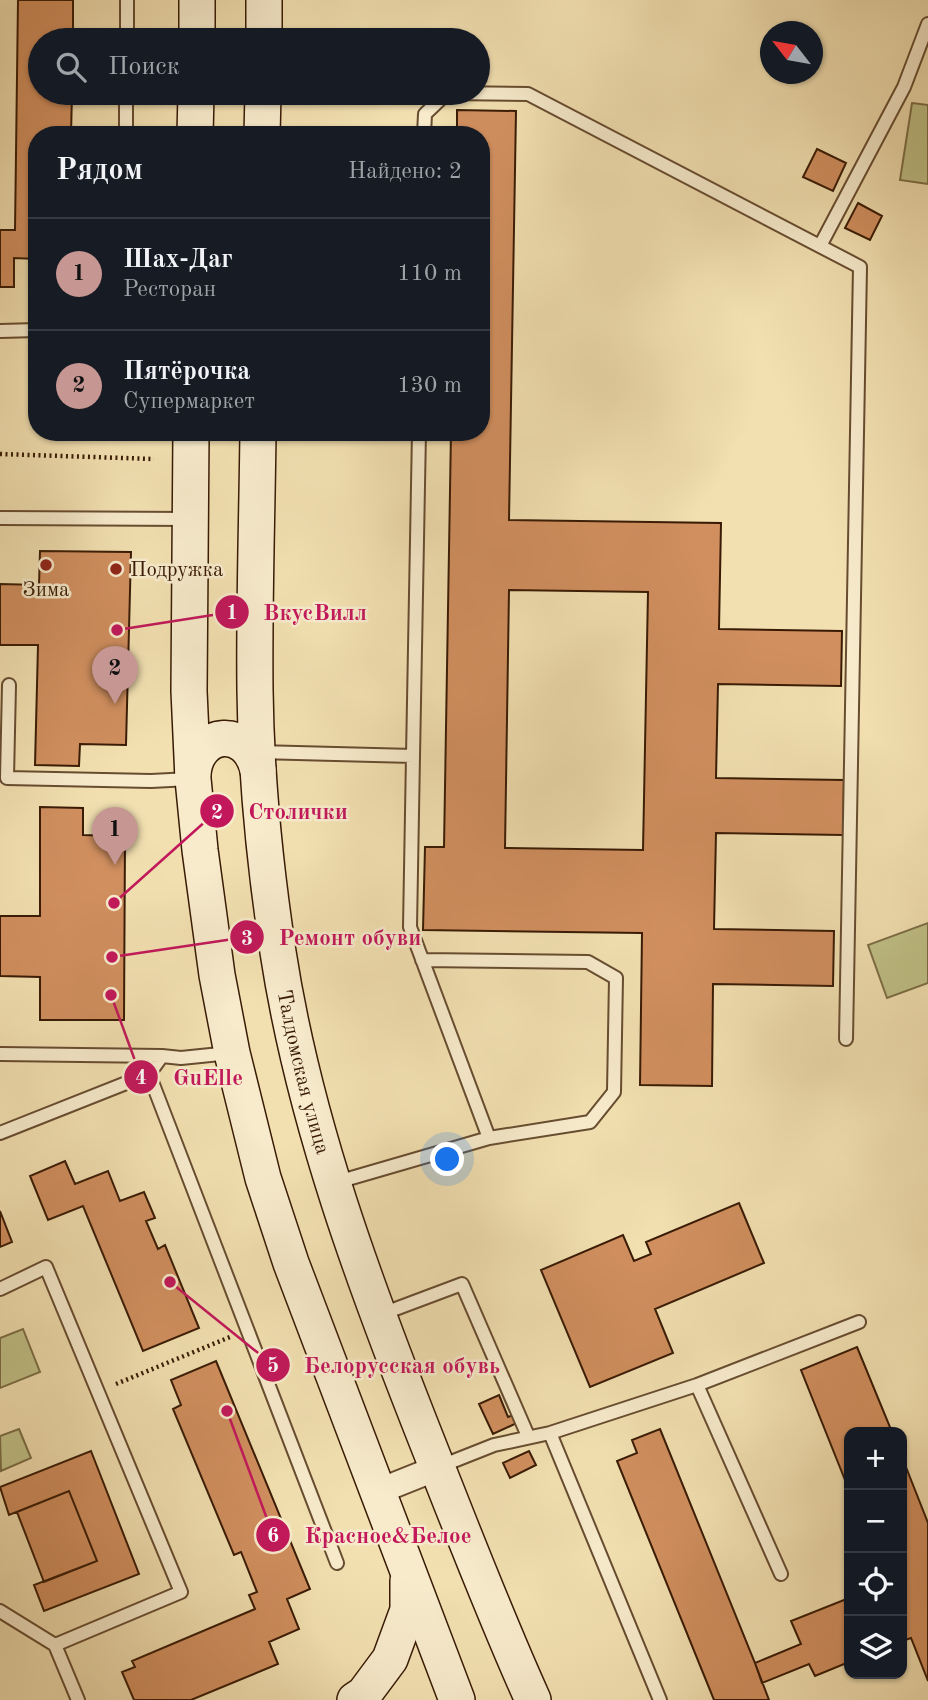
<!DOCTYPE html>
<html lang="ru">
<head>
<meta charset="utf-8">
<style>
  body { margin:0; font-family:"Old Standard TT",serif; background:#20242c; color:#f1f3f6 }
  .controls { position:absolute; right:21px; bottom:21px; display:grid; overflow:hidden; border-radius:14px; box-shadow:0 2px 5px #0004 }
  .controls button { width:63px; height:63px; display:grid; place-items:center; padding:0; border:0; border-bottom:2px solid #363941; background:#171b24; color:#f1f3f6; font:35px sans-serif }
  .compass { position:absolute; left:760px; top:21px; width:63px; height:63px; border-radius:50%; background:#171b24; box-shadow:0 2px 5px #0004; rotate:301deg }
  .you { position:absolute; left:448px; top:1160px; width:24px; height:24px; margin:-18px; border:5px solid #fff; border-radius:50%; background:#1a73e8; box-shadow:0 0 0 10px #1a73e833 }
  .badge { display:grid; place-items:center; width:46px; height:46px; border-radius:50%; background:#c59692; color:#111; font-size:23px; font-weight:700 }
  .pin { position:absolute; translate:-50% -58px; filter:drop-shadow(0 2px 4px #0008) }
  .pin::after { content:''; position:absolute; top:37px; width:24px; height:21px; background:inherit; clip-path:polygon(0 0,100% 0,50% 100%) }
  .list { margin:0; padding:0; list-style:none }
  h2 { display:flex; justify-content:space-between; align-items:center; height:91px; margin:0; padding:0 28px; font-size:30px }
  h2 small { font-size:23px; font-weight:400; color:#9ea1a6 }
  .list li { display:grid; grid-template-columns:46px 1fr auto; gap:21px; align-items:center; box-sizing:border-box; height:112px; padding:0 28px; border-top:2px solid #363941 }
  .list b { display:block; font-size:26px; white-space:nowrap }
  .list p { margin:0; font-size:23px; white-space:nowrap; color:#9ea1a6 }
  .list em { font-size:23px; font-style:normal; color:#9ea1a6 }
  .icon { flex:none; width:38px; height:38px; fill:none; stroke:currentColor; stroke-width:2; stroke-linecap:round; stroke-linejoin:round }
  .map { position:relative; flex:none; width:928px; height:1700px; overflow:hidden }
  .search { position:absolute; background:#171b24; box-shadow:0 2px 5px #0004; left:28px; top:28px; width:462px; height:77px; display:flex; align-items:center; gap:18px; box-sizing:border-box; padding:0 24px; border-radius:38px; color:#9ea1a6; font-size:26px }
  .panel { position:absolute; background:#171b24; box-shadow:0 2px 5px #0004; left:28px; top:126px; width:462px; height:315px; border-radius:28px }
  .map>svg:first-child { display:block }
</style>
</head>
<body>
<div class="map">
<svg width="928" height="1700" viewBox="0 0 928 1700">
  <rect width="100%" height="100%" fill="#f2e0b1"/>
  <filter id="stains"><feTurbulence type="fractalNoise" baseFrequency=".00286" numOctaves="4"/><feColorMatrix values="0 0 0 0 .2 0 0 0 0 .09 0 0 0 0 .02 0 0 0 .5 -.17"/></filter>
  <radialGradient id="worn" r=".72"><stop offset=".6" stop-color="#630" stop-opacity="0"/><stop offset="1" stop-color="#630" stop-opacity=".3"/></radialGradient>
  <path fill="#c0c187" stroke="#7c6e46" stroke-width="2" d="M912,103L928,105V184L900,180Z
    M928,923V983L887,998L868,945Z
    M23,1329L40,1372L0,1388V1338Z
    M19,1429L31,1458L1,1471L0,1436Z"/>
  <path fill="#d18f5f" stroke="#391b05" stroke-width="2" fill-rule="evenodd" d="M18,0H73V40H40V93H72L71,135H37V259L14,258V287H0V230H15Z
    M457,110L516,111L509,520L721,523L719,629L842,631L841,686L718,684L716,778L844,780L843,835L716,833L714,929L834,931L833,986L713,984L712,1086L640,1085L642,933L423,930L425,847H444L451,432H481V135H457ZM509,590L648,592L643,850L505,848Z
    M817,149L846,163L833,191L803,177Z
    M858,203L882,216L870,240L845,228Z
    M40,551L131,552L126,745L80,744L79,766L35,765L38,645H0V584L39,585Z
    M40,807L83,808V835L125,836L124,1020H40V977L0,976V916H40Z
    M65,1161L75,1184L108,1171L120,1201L144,1192L155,1218L146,1221L158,1249L165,1245L199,1328L143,1351L83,1206L48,1220L30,1176Z
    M739,1203L764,1263L655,1309L673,1353L590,1387L541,1270L623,1235L634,1261L651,1254L646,1242Z
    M0,1211L12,1242L0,1247Z
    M857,1347L892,1432H849V1490L801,1370Z
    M216,1361L310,1589L287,1599L299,1629L269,1642L278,1664L191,1700H134L122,1672L135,1667L132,1661L255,1609L249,1595L257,1592L241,1552L234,1555L173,1409L181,1405L171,1380Z
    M499,1395L508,1417L516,1414L519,1422L493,1434L479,1404Z
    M660,1429L755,1663L769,1700H714L617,1461L637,1453L632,1440Z
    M91,1451L139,1574L44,1611L34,1585L97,1561L69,1491L9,1515L0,1487Z
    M529,1451L536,1465L510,1478L503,1463Z
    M902,1457L928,1523V1681L911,1638L902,1641Z
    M69,1491L97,1561L44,1582L17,1512Z
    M849,1598V1662L815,1676L809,1664L762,1683L755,1663L801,1644L791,1621Z"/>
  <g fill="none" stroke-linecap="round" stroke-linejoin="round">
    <defs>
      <path id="lane" d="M127,40V0
        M126,135V93
        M424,135L425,114L447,93L528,94L860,267L846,1039
        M820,246L904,87L928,24
        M0,331L37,330
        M0,518L190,519
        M9,685L7,778L151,781L190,779
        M258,752L413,756L410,927L489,1138L334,1183
        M413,756L419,432
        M422,960L588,962L616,978L614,1092L590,1122L489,1138
        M0,1054L162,1056L181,1058L230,1053
        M149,1074L337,1563
        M0,1133L149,1074L162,1056
        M0,1289L46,1267L181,1592L55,1645L78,1700
        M382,1314L462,1284L528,1436
        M697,1385L781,1574
        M550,1433L660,1700
        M441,1466L494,1445L550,1433L697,1385L859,1322
        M0,1611L55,1645"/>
      <path id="street" d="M377,1492L437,1468"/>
      <g id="secondary">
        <path d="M197,40V0"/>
        <path d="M264,40V0"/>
        <path d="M195,135L196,93"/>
        <path d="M262,135L263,93"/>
        <path d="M191,432L189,691L193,779L200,850L217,975L232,1053L263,1178L291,1263L457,1700"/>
        <path id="s1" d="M258,432C257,518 254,604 255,690C256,777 265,866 278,952C304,1122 365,1285 428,1444C462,1530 495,1616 533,1700"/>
        <path d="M193,773C198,729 248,726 258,770"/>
        <path d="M355,1700L364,1694L390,1659L408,1610V1581"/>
      </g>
    </defs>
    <use href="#lane" stroke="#674c30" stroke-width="16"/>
    <use href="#street" stroke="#674c30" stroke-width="28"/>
    <use href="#secondary" stroke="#391b05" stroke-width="38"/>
    <path stroke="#391b05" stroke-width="4.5" stroke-dasharray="2 3.5" stroke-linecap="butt" d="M0,454L154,459
      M116,1384L230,1337"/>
    <use href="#lane" stroke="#f7ebcc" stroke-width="12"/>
    <use href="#street" stroke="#f7ebcc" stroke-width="24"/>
    <use href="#secondary" stroke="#f7ebcc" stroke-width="35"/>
  </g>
  <g fill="#8f2418" stroke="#f7ebcc" stroke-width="2.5">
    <circle cx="46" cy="565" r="7"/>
    <circle cx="116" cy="569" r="7"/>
  </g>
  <g text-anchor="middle" stroke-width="5" stroke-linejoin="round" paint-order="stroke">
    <g font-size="21" fill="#391b05" stroke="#f7ebcc" text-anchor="start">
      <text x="130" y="576">Подружка</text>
      <text x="46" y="596" text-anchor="middle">Зима</text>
    </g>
    <g font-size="21" fill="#391b05" stroke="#f7ebcc">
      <text dy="7" stroke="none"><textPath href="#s1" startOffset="644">Талдомская улица</textPath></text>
    </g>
  </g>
  <path fill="none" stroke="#c2185b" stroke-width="2.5" d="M117 630L232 612M114 903L217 811M112 957L247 937M111 995L141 1077M170 1282L273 1365M227 1411L273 1535"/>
  <g fill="#c2185b" stroke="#f7ebcc" stroke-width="2.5">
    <circle cx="117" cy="630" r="7"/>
    <circle cx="114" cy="903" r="7"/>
    <circle cx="112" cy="957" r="7"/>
    <circle cx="111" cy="995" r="7"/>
    <circle cx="170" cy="1282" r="7"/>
    <circle cx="227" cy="1411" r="7"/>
    <circle cx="232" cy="612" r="18"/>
    <circle cx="217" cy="811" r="18"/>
    <circle cx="247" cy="937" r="18"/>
    <circle cx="141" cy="1077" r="18"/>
    <circle cx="273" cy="1365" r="18"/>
    <circle cx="273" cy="1535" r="18"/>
  </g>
  <g font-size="21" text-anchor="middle" font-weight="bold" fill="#fff">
    <text x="232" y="619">1</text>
    <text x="217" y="819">2</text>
    <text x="247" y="945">3</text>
    <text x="141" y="1084">4</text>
    <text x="273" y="1372">5</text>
    <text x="273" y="1542">6</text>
  </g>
  <g font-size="23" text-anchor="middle" font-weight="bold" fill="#c2185b" stroke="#f7ebcc" stroke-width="5" stroke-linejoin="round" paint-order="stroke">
    <text x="315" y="620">ВкусВилл</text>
    <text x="298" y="819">Столички</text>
    <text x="350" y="945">Ремонт обуви</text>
    <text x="208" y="1085">GuElle</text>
    <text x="402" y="1373">Белорусская обувь</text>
    <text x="388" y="1543">Красное&amp;Белое</text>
  </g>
  <rect width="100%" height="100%" filter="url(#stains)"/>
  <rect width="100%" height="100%" fill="url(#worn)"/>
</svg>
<div class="controls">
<button>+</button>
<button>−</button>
<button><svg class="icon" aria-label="locate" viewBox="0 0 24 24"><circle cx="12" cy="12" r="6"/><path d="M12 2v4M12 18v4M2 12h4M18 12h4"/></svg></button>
<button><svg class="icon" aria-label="layers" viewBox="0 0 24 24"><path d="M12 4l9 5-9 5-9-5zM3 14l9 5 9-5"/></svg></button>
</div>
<svg class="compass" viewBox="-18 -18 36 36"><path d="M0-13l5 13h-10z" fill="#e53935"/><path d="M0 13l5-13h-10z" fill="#9ea1a6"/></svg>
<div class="you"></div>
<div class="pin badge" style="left:115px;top:865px">1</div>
<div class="pin badge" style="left:115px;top:704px">2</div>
<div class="search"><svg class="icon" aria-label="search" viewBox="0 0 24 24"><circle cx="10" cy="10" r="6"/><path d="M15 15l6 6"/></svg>Поиск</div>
<section class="panel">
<h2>Рядом<small>Найдено: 2</small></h2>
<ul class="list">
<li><span class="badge">1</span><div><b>Шах-Даг</b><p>Ресторан</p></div><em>110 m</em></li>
<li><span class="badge">2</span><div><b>Пятёрочка</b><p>Супермаркет</p></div><em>130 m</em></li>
</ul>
</section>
</div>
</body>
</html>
